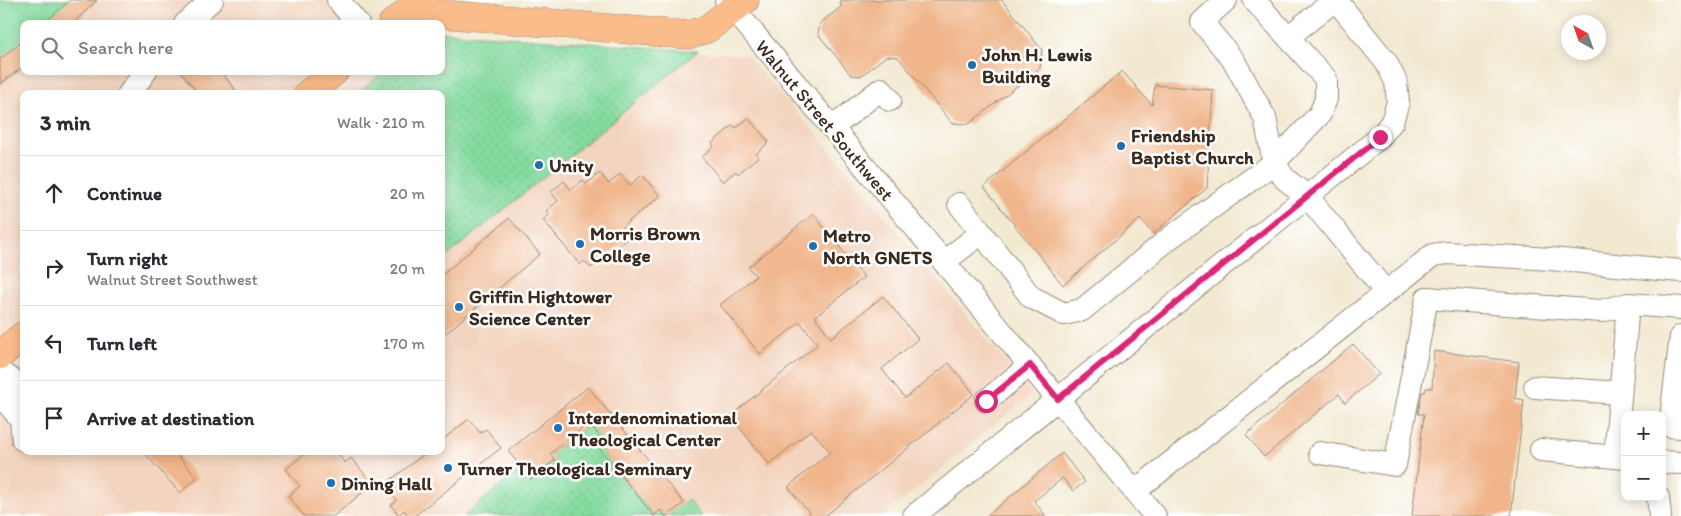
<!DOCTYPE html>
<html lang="en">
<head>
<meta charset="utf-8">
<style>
  body { margin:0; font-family:Itim,sans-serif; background:#f7f7f7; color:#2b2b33 }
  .controls { position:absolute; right:15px; bottom:15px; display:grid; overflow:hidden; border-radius:10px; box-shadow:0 2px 12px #0003 }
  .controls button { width:45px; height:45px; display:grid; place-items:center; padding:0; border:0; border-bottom:1px solid #e1e1e2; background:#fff; color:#2b2b33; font:25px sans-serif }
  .compass { position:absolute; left:1561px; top:15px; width:45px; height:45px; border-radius:50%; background:#fff; box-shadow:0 2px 12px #0003; rotate:320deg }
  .stop { position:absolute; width:15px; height:15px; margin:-11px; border:4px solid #db2777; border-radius:50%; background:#fff }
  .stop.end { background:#db2777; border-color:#fff; box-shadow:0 1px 5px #0008 }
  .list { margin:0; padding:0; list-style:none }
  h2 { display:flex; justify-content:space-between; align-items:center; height:65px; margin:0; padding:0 20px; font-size:21px }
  h2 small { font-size:16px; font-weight:400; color:#7c7c81 }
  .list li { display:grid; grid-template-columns:32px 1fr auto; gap:15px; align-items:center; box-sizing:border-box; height:75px; padding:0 20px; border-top:1px solid #e1e1e2 }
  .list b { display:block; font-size:19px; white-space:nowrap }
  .list p { margin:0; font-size:16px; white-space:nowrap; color:#7c7c81 }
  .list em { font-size:16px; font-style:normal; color:#7c7c81 }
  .icon { flex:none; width:28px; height:28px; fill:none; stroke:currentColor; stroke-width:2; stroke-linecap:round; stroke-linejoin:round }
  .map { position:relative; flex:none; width:1681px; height:516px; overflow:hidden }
  .search { position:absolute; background:#fff; box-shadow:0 2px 12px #0003; left:20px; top:20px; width:425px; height:55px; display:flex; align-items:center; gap:12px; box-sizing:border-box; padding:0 18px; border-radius:10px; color:#7c7c81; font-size:19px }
  .panel { position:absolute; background:#fff; box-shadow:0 2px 12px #0003; left:20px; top:90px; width:425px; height:365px; border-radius:10px }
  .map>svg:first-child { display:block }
</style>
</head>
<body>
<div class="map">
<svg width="1681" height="516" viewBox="0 0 1681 516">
  <defs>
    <pattern id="grass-dots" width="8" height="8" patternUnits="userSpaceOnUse" patternTransform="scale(1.25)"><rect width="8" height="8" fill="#83da9e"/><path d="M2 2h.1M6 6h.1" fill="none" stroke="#72bb88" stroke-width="1.8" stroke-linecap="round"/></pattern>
  </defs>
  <rect width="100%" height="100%" fill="#fff"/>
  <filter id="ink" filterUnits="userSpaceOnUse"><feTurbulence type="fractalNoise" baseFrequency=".02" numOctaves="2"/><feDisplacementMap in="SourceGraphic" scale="10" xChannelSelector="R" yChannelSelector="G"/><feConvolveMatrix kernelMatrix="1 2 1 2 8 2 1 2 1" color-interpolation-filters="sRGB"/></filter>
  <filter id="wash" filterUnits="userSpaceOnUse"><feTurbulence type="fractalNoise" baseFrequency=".0096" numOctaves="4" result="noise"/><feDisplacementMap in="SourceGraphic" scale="20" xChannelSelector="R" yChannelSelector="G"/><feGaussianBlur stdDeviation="1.12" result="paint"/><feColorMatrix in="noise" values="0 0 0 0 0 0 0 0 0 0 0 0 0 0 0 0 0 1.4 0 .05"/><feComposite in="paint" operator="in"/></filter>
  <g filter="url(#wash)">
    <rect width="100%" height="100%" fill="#f2e9d1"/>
    <path fill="#f3d4be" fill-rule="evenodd" d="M0,0H338L358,24H24V71H441V36L746,55L831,151L1032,394L884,516H0ZM24,94H441V451H24Z"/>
    <path fill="url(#grass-dots)" stroke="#5f825e" d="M441,32L698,51L441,261V94H357L384,71H441Z
      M607,410L618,423L601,437L606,444L600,449L654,516L660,510L665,516H464L522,468L532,479L555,460L550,455Z
      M688,499L701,516H667Z"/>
    <path fill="#83da9e" stroke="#5f825e" d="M0,0H97L72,24H24V66L0,84Z"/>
    <g id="blocks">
      <path fill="#f0b58b" d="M70,0H97L72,24H43Z
        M840,0H1002L1042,50L1040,68L969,124L952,123L898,57L886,56L861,76L851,75L818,34L820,23L841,7Z
        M24,40V66L0,84V59Z
        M180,71H220L239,94H199Z
        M1122,71L1152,105L1155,85L1213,90L1207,188L1153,234L1140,219L1063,285L984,187Z
        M748,118L769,142L756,154L759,156L738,174L736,171L723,182L702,157L714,146L712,143L733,125L736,128Z
        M600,173L609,184L620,174L630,185L642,175L660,196L622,227L629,237L591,268L584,261L580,265L543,220L549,215L546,211L558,201L551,192L564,181L571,190L583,180L586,184Z
        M813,214L864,277L815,317L831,338L883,296L918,339L882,369L905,398L949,363L974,394L825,516H812L788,487L830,452L811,430L769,464L730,416L818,344L800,322L760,354L720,305L756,276L748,267Z
        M509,218L540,254L441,337V276Z
        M1353,344L1379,374L1345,403L1339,394L1264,457L1246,435Z
        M1434,351L1519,362L1515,398L1524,400L1511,516H1412L1424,414H1418L1422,392H1425L1426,388H1432Z
        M588,387L684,503L667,516H665L660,510L654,516L600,449L606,444L589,423L550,454L555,460L531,479L508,451Z
        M469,419L480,433L486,429L501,448L414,516H408L404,510L399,515L391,505L397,500L384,485L428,451H441V441Z
        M143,451H174L197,478L180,493Z
        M308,451H335L345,463L351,458L373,484L334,516H304L288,496L300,486L286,469Z
        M1062,453L1085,482L1073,491L1063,478L1034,501L1046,516H987Z"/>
    </g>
  </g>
  <g filter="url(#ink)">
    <use href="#blocks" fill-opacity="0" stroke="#968a78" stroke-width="1"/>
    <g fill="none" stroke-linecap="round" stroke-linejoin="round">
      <defs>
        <path id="minor" d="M338,0L358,24
          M726,0L1155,516
          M1226,0L1202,22L1234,61L1265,118L1274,163L1285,179L1307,196L1385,291
          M185,24L212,0
          M1288,37L1335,0
          M129,94L146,71
          M832,128L881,89L890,100
          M959,204L1031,297L1064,314L1082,310L1171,237L1274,163L1320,114L1326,99V79L1254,0
          M944,262L981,233
          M1681,336L1670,426L1681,427
          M0,372L11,379L24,394
          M1535,387L1620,393
          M0,395L21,419L23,440
          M986,401L1030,365
          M1541,450L1625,458
          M1320,453L1395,465L1427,298L1601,311L1628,304
          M1615,457L1628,304L1681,308
          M1662,462L1681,463
          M1135,491L1433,255L1447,253L1551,259L1681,271
          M1658,497L1660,516
          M914,516L1380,137L1392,122L1398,102L1396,82L1386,62L1336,0"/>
        <path id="major" d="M392,24L408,11L688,35L707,29L745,0
          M308,94L335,71
          M0,355L24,335"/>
      </defs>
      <use href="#minor" stroke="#968a78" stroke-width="24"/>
      <use href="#major" stroke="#968a78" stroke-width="29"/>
      <use href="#minor" stroke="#fff" stroke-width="22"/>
      <use href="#major" stroke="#fabc8b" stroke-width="28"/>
    </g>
  </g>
  <g fill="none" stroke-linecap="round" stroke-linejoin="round" filter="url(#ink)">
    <path stroke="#db2777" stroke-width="6" d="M986,401L1030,365L1058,399L1380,137"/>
  </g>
  <g fill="#1f6fb2" stroke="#fff" stroke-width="2">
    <circle cx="972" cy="65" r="5"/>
    <circle cx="1121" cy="146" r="5"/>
    <circle cx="539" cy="165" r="5"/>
    <circle cx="580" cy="244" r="5"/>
    <circle cx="813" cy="246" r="5"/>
    <circle cx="459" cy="307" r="5"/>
    <circle cx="558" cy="428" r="5"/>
    <circle cx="448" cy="468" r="5"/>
    <circle cx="331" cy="483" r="5"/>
  </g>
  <g text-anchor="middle" stroke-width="5" stroke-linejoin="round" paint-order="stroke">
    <g font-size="19" font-weight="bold" fill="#3b2a1e" stroke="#fff" text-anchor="start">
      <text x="982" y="61">John H. Lewis<tspan x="982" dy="22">Building</tspan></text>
      <text x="1131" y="142">Friendship<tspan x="1131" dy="22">Baptist Church</tspan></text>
      <text x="549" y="172">Unity</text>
      <text x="590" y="240">Morris Brown<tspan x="590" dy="22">College</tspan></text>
      <text x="823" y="242">Metro<tspan x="823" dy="22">North GNETS</tspan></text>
      <text x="469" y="303">Griffin Hightower<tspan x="469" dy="22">Science Center</tspan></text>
      <text x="568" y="424">Interdenominational<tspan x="568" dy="22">Theological Center</tspan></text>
      <text x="458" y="475">Turner Theological Seminary</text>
      <text x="341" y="490">Dining Hall</text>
    </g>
    <g font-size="19" fill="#3b2a1e" stroke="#fff">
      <text transform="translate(825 120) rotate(50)" y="7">Walnut Street Southwest</text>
    </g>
  </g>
</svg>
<div class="controls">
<button>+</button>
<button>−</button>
</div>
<svg class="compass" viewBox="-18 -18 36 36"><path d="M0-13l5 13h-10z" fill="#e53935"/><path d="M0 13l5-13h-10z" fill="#7c7c81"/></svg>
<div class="stop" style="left:986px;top:401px"></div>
<div class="stop end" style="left:1380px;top:137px"></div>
<div class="search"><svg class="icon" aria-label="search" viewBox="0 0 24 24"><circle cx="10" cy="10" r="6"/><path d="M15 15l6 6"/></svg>Search here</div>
<section class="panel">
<h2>3 min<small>Walk · 210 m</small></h2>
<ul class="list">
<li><svg class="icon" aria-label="ahead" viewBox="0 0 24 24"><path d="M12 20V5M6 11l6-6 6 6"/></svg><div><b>Continue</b></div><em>20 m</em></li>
<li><svg class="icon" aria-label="right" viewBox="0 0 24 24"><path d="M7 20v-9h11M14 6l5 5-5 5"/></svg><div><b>Turn right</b><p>Walnut Street Southwest</p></div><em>20 m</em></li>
<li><svg class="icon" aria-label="left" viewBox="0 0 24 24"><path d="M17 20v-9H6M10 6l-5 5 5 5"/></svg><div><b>Turn left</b></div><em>170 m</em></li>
<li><svg class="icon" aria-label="arrive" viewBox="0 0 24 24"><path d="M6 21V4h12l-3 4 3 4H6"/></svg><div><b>Arrive at destination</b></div></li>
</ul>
</section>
</div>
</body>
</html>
